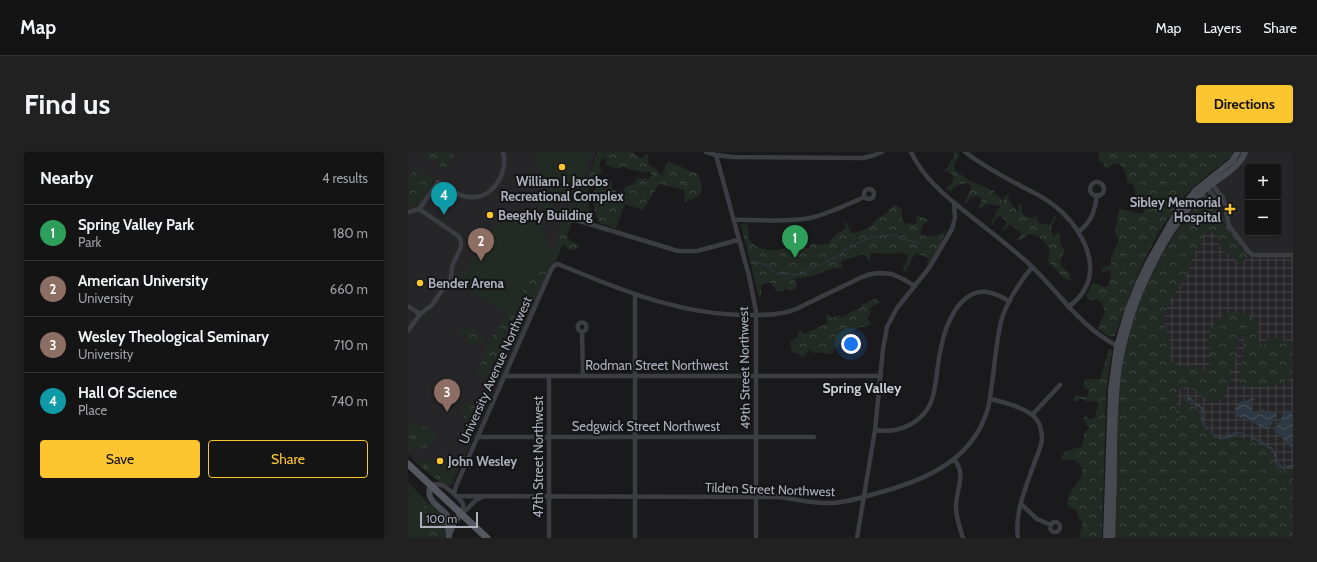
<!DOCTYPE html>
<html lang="en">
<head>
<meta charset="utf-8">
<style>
  body { margin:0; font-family:Cabin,sans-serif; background:#212122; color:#f1f3f6 }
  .controls { position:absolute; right:12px; top:12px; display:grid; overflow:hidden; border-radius:4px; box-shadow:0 1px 3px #0004 }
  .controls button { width:36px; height:36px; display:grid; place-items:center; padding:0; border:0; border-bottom:1px solid #333334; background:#141415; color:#f1f3f6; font:20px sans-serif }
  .scale { position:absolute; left:12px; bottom:10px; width:58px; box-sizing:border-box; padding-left:4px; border:2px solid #abb0bc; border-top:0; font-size:11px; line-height:14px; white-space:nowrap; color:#abb0bc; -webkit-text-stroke:3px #151517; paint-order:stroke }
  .you { position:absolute; left:443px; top:192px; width:14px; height:14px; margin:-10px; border:3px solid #fff; border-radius:50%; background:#1a73e8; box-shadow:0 0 0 6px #1a73e833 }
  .badge { display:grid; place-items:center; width:26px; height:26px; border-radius:50%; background:#fdc530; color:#fff; font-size:13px; font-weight:700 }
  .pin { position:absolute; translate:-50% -33px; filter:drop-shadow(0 1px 2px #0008) }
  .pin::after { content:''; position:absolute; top:21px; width:14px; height:12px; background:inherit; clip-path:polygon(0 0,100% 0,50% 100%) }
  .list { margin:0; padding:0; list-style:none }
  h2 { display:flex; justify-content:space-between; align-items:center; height:52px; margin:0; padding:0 16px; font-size:17px }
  h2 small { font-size:13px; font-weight:400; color:#9d9ea0 }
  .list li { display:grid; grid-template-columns:26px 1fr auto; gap:12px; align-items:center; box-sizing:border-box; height:56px; padding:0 16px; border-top:1px solid #333334 }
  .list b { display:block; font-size:15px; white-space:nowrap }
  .list p { margin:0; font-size:13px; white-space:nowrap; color:#9d9ea0 }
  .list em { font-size:13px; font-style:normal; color:#9d9ea0 }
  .actions { display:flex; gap:8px; padding:12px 16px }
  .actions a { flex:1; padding:9px 0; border:1px solid #fdc530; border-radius:4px; text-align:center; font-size:14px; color:#fdc530 }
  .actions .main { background:#fdc530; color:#111 }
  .map { position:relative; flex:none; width:885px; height:386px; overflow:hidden; border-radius:4px }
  header { display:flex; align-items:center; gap:24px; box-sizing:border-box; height:56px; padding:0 20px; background:#141415; border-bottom:1px solid #333334 }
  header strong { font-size:19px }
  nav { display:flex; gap:22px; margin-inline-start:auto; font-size:14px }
  .intro { display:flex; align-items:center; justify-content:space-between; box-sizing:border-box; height:96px; padding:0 24px }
  h1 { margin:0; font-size:28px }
  .button { padding:10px 18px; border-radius:4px; background:#fdc530; color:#111; font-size:14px; font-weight:700 }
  main { display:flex; gap:24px; padding:0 24px }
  aside { flex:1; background:#141415; border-radius:4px; box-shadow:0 1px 3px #0004 }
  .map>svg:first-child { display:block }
</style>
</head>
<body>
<header>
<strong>Map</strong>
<nav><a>Map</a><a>Layers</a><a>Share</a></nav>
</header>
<div class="intro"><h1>Find us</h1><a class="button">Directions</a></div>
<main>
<aside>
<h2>Nearby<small>4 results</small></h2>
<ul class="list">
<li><span class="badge" style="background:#2e9e5b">1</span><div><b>Spring Valley Park</b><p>Park</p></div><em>180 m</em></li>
<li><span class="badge" style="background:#8d6e63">2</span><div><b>American University</b><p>University</p></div><em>660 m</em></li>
<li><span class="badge" style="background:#8d6e63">3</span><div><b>Wesley Theological Seminary</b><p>University</p></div><em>710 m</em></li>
<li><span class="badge" style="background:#0f9aa8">4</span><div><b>Hall Of Science</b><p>Place</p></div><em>740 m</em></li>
</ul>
<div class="actions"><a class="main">Save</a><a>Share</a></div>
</aside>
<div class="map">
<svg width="885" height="386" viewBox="0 0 885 386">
  <defs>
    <pattern id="industrial-grid" width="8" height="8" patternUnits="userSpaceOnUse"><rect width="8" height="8" fill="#262629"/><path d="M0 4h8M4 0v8" fill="none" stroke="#434346"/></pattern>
    <pattern id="grass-tufts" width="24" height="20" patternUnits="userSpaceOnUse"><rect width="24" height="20" fill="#212b23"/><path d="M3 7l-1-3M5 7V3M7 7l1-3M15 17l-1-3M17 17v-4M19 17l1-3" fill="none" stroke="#3f4741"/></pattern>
    <pattern id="forest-crowns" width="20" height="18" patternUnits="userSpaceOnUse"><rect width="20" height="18" fill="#212b23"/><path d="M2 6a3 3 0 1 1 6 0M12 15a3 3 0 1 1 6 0" fill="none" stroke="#3f4741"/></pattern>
    <pattern id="water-waves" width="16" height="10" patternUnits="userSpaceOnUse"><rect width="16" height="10" fill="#2e3842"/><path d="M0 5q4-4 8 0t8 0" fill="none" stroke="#4a525b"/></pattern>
  </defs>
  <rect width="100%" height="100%" fill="#1a1a1c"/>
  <path fill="#262629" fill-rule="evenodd" d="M0,0H188L166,67L146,111L144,113L44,333L41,334L31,330L0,302Z
    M839,0H885V110L839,105L795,46L808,33L834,13ZM840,15H870V81H840Z"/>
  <path fill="url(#industrial-grid)" d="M798,40L821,74L845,103H885V386H704L705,335L715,196L743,120Z"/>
  <path fill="url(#grass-tufts)" d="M2,270L23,278L27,285C21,299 14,297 0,297V271Z
    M57,304L44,332C33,335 14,315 5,308H20L24,312H31L38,307Z"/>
  <path fill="url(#forest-crowns)" d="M21,0H48L35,19L32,17L33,14L22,6L20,8L16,6Z
    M189,0H226L227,3L234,7L238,2L240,3L241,12L244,15L247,16L254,24L259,10L260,9L291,23L294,39L290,45L277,50L276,38L251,32L235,58L217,52L208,76L191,71C186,62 181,36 193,29C196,28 200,29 203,28L204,31L203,36L213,41H215L217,35L227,31L229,26L241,27L244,23L242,20C231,22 229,17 221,18L217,15L205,16L201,13H197L198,8L194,6L191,13L194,20C191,23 187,24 184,28C177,38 180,58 186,69L168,65C166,70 163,72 161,76C156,85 163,91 171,92L172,94C165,101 161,99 155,92L148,109L143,110L92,224L82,227L69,222L77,198L83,186L143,96L152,95L149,93V86L154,74L151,66L156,68L161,57L173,47Z
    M544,0H549L552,3L546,12L547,18L560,28L586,39L587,42L591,44L595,50L596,46L602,39L600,45L601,49L610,60L611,58L609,52L614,54V61L618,65L624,66L628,63L631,71L640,73L645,68V64H647L648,66C644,73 640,78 646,85L647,82L652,81V91L657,99C649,113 652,112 662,122V126L665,129C655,129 648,116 640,110L642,97C635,89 632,83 620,82L613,88L607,89L613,83V81L602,72L598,77V78L593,79L599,70L593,64L589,65L585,73L583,72V71L588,62L589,58L592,56V54L578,52L574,56H570L574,47C564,40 563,47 557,52L558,47L563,37L562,33L559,31L549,33L543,39L539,37V35C549,29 547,20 536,19C541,15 542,9 546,5V2Z
    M690,0H825C822,9 805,17 798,24C789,32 779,40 772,50C740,90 723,137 707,184C700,186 695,180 690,176L697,159L694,151L689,147L681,148L678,143L680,141L684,131L690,132L696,135L701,133L703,119L701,118L695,120L693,116L703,113V105L710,91V87L707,79L711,57H713L734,62L736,58L728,47L727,36L723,31H719C719,21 716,12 706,11L700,16H698L695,11L691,9Z
    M9,16L24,26L25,30L11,51L6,55L0,51V27L7,17Z
    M795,46C804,54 809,64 816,74C822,83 831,91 838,101L839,105L835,110H830L819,101L814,99L810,89L812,88L816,89V87L812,86L802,79L798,80L796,83L793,93L785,104L780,120L764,146L757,160V173L762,191L763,210L775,215C780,214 785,214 791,213L795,219L800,220L803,216C800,210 802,204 802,198C802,194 799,190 800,185C804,171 815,157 831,160C838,161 845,167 851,171L849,184L854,193H856L860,186H873L877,189L885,190V225C871,235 849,237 833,233C829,219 840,192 834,180L831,184L826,219L817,243L811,248L803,251L798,249L794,244L783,237L779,235L773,236L770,238L769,244L768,270L770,269L772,252L774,247L776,246L784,254L789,256L794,273L808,286L815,288L830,284L858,295L862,298L868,314L871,318L876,319L885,317V386H707L708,345L710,336C710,300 708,263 713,226C719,172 741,119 772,74C779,64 787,55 795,46Z
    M486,53H489L494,58V66L497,71L508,72L509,63L521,68C515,73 512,76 513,83C523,85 530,85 538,78L533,92L519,114L520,106L508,101C503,106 502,113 498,119L494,118L499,109L500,103L492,100L491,102L463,101L462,108L460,109L458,103L455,102L434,109L433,111L435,114L434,116L422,117L405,124L387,127L389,136L382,139L378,137L369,140L363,131H358L353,133V144L351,145L333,73L334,72L340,73L341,88C345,92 350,96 355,97C366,100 386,96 395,89L397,96H402L401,93L406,92L413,93L421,91L427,83L438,76L436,71L438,70L444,82L462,75L469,66L476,63Z
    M466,147L470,148L473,151L468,152L462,156L463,161L459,166L463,171V173C459,175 454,174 450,176C444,179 426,195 425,201C419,203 412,199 406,201L402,198L395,205L389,201L384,200L382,190L390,185V179L392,178L396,182L420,171L418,165V163L420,162L424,166L431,163L434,165L453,155V151L457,152Z
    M62,175H64L66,180L75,183V187L74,189L67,188L66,194L63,193L49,181L54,176L59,178Z
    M701,197H704L698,243L694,386H671L673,377L674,370L670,365L669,359L660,354L659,348L660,347C662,331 686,326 667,308H654L653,305L658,299L672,295L674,293L676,282L681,276L675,266L678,264L682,267L686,266L688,264L687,261L690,255V250L684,249L681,250L675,247H671L669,250L666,249L665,248L668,243L678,245L680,243L681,238L676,236L675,232L679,227H692Z
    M56,251H69L75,260L70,274C58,269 52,265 56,251Z
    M0,330L20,351L26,354L37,364L35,372H37V386H0Z"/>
  <path fill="#212b23" d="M127,0H184L165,49L131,36L133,29Z
    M133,38L148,48L140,60L125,50Z
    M110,61C126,62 137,73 139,89L140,90L139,93L143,96L99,162L48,130L52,124L53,125L88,73L100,63Z
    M0,338L29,368L10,386H0Z"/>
  <path fill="url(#water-waves)" d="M777,242L786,248L785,251L791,253L795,256C791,269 803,283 815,286L827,280H833C841,284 860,290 865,297C869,303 869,310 874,314L885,313V315L876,316L871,314L863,297L836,282C826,279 824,288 815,287C810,287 807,284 804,281C795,272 791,268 793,256L785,252L776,243Z
    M846,246L847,248L843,249C843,253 843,257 846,260H850L854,257L858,259L870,260L861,277C852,276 850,273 843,269C837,267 832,266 827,263V257L829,251Z
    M879,258L885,259V297L881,293H879L872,283L866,280L877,259Z"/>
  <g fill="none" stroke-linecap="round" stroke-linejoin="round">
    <path stroke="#2e3842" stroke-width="1" d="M461,0L462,1
      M344,109L358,113L370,122L379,121L387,123L396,121L403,115L413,113L433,102L436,98L445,95L448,92L457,88L470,84L488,83L492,87L500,88L514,92"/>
    <path stroke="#3c3d43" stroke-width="4.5" d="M298,0L308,3L324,5L454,6L464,4L474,0
      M503,0C515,25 534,41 555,58C576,75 599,92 619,110C650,138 672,176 710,194
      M557,0C574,13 592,23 611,33C622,39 634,44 643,51C669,70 695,109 675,140C671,146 666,151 660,155
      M308,3L341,124L348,159V386
      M802,30L815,46L821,74L841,100L845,103H885
      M682 37a7 7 0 1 1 14 0a7 7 0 1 1-14 0Z
      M798,35L812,51H817
      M456 42a5 5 0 1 1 10 0a5 5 0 1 1-10 0Z
      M0,60L11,57L30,30C39,36 49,44 61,45C84,48 101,21 95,0
      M168,68L270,99H289L330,88
      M325,68C350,67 377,71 402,66C421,62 439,52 457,45
      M670,80C683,71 687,59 689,43
      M0,154L12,162
      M169.5 175a4.5 4.5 0 1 1 9 0a4.5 4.5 0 1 1-9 0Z
      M0,179L12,162L24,153L43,125C44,120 43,117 45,112C48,103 59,92 49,83L11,57
      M174,180L175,224
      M96,224H473
      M141,224V386
      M582,247C596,250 620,256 629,268C633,274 634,281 634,288C633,295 630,302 627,309C619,333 606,360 610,386
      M624,263L652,233
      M467,278C492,282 518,270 525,244C529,229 529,212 533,196C537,174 551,137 579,140C587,141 595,146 602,149
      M69,285H406
      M546,307C559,323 548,336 548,355C548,366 552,376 555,386
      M23,334C27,332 32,332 36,334C40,336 53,348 55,352C56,356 54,359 53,362
      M46,342L48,334L144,116L147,113L150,112C212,138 275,164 343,163C358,163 373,163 388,157L454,125L463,122L472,121L484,122L495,127L507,134
      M48,344L371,345C389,347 406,352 425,351C440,350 455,345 470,341C514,329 562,310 578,262C582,253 582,242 584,232C587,211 588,188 594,166C600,148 612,130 624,115
      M613,352L629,367L643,373
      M55,361L68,348L73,346
      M642 375a5 5 0 1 1 10 0a5 5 0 1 1-10 0Z
      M227,386V143
      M449,386L467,278L475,197L479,175L489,156L521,116L544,77L547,66L546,51"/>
    <path stroke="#484a52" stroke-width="6" d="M23,334C16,348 32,354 39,363L41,386
      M42,381L46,370L53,362
      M698,386L703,239L709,194L720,157L731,130L741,109L766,65L788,38L824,9L830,0
      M704,386C705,355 706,323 706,292C707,264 707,236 712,208C721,162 739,118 764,79C774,64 785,49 798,37C810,26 832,16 837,0"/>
    <path stroke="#565861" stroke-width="7" d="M0,312L79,386"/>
  </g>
  <g fill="#fdc530" stroke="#151517" stroke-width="1.5">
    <circle cx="154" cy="15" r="4"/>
    <path d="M820 51h4v4h4v4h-4v4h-4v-4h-4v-4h4z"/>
    <circle cx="82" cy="63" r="4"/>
    <circle cx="12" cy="131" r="4"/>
    <circle cx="32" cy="309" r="4"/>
  </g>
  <g text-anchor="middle" stroke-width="4" stroke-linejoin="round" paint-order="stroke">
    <g font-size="13" font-weight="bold" fill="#abb0bc" stroke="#151517" text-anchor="start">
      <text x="154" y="34" text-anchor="middle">William I. Jacobs<tspan x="154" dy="15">Recreational Complex</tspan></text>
      <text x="813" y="55" text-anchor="end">Sibley Memorial<tspan x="813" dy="15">Hospital</tspan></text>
      <text x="90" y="68">Beeghly Building</text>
      <text x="20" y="136">Bender Arena</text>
      <text x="40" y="314">John Wesley</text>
    </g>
    <g font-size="13" fill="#abb0bc" stroke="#151517">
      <text x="249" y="218">Rodman Street Northwest</text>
      <text transform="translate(336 216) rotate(-91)" y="5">49th Street Northwest</text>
      <text transform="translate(87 218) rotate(-66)" y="5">University Avenue Northwest</text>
      <text x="238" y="279">Sedgwick Street Northwest</text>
      <text transform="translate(130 305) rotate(-90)" y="5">47th Street Northwest</text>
      <text transform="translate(362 337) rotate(2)" y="5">Tilden Street Northwest</text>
    </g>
    <g font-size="14" font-weight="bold" fill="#cdcfd8" stroke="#151517">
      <text x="454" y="241">Spring Valley</text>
    </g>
  </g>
</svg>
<div class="controls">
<button>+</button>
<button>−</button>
</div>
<div class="scale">100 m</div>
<div class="you"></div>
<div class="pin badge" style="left:387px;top:106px;background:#2e9e5b">1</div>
<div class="pin badge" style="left:73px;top:109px;background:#8d6e63">2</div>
<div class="pin badge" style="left:39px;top:260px;background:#8d6e63">3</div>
<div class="pin badge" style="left:36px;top:63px;background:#0f9aa8">4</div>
</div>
</main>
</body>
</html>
